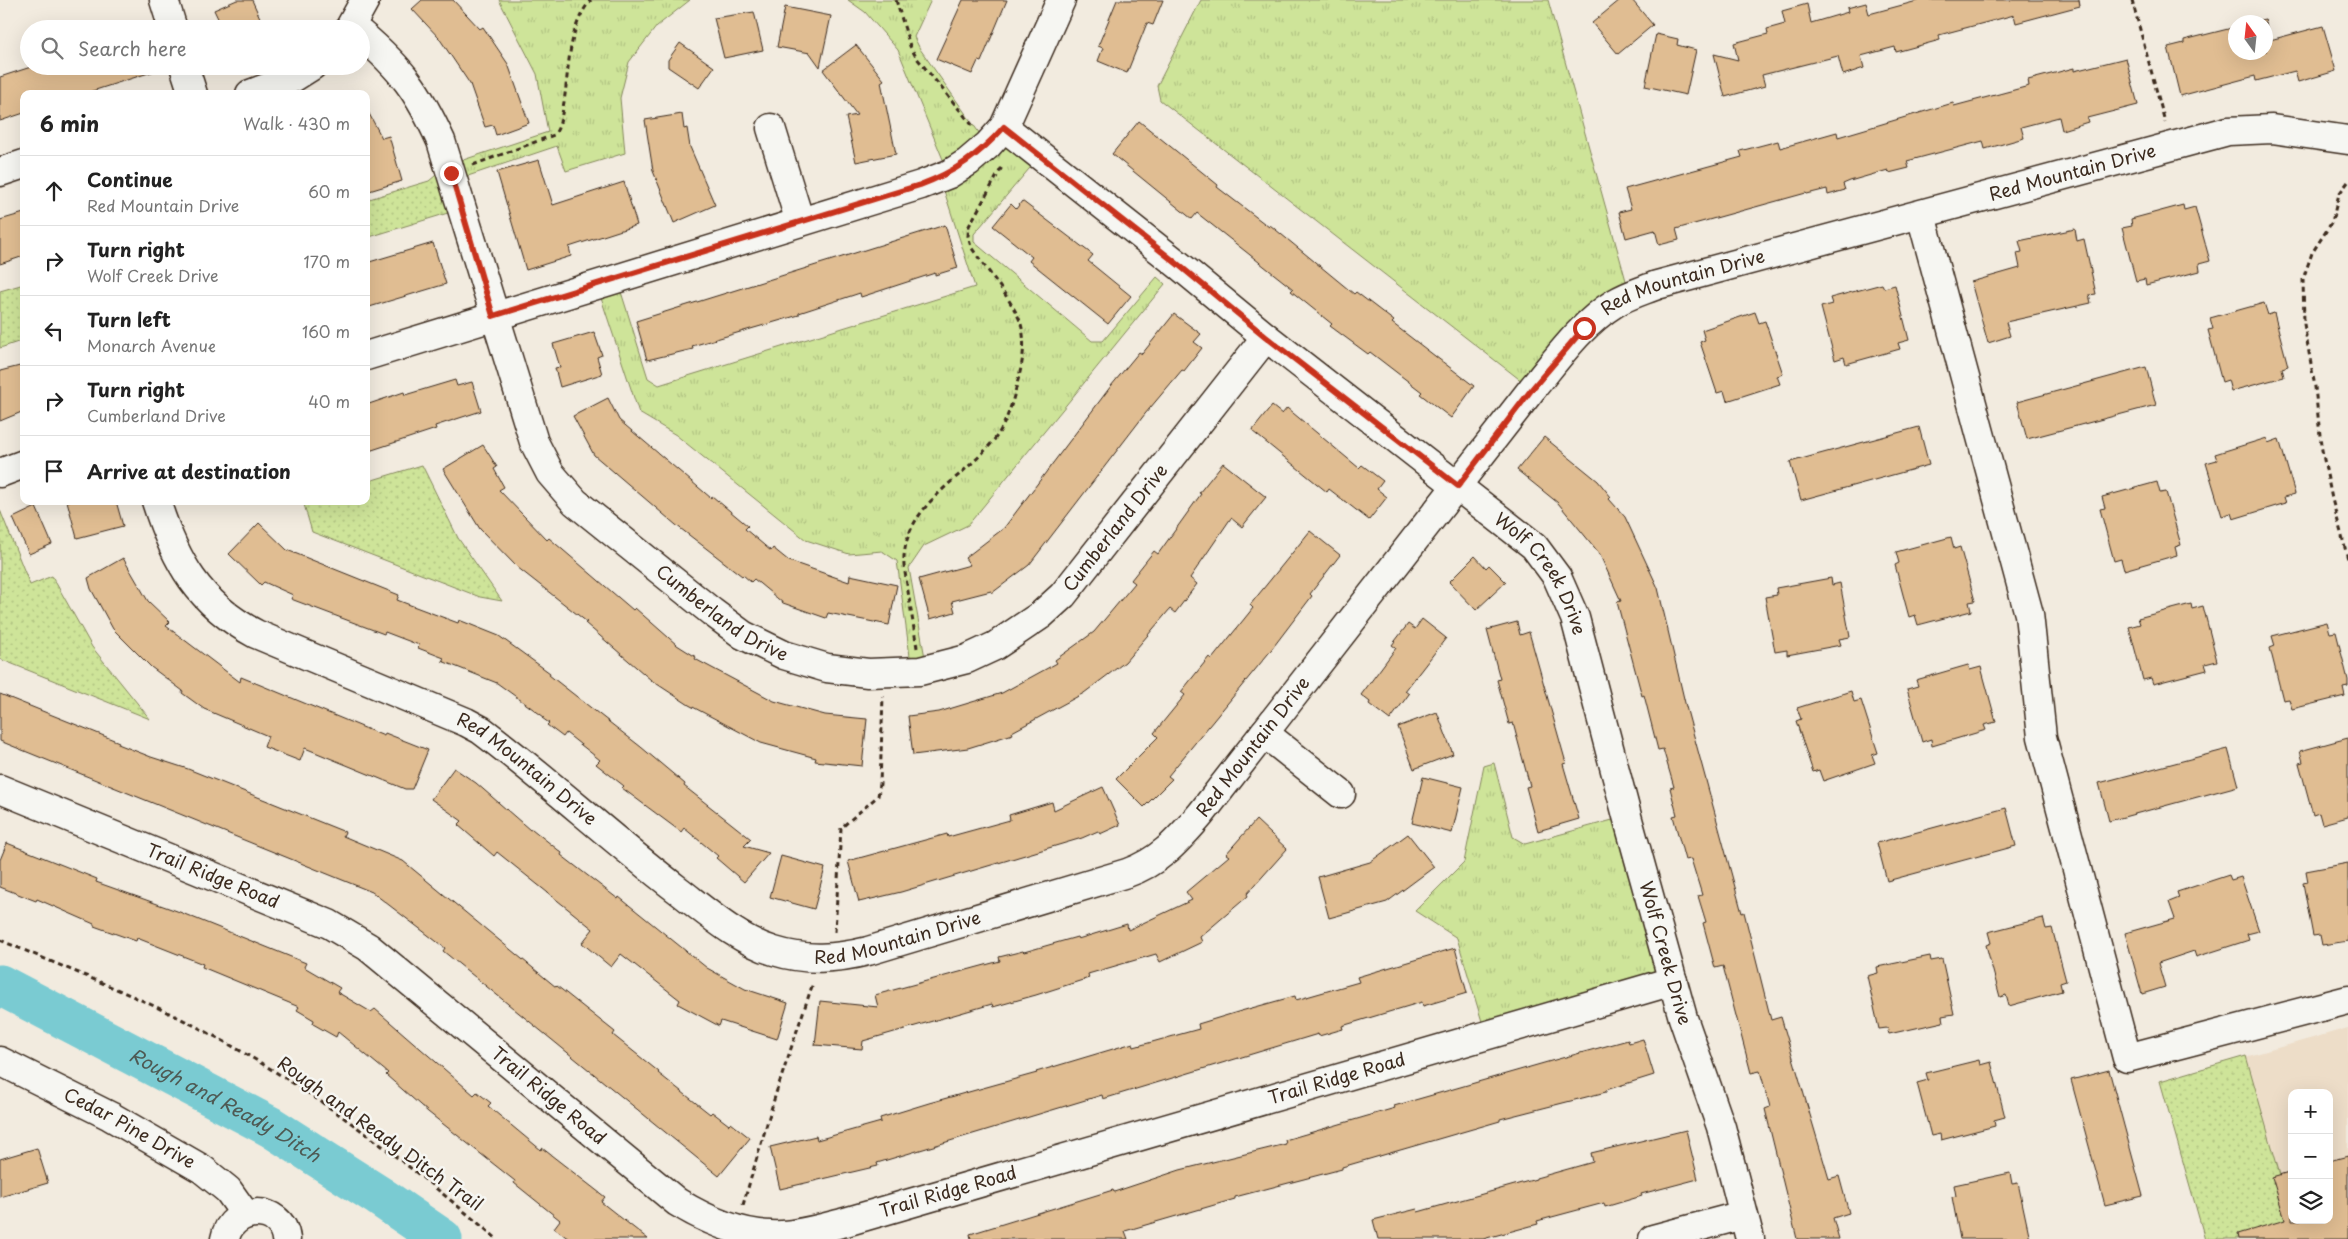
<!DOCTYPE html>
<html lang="en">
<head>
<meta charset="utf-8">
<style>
  body { margin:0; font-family:"Playpen Sans",sans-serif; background:#f2f2f2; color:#222 }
  .controls { position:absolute; right:15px; bottom:15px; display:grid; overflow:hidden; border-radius:10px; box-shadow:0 5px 20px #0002 }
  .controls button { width:45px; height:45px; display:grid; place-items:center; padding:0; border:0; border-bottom:1px solid #e0e0e0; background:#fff; color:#222; font:25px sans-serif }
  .compass { position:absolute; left:2228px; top:15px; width:45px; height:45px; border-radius:50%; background:#fff; box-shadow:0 5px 20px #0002; rotate:345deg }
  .stop { position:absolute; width:15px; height:15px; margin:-11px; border:4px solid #c8321e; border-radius:50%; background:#fff }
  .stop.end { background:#c8321e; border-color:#fff; box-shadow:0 1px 5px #0008 }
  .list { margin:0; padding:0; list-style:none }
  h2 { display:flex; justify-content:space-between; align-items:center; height:65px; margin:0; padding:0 20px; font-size:21px }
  h2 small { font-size:16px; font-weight:400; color:#767676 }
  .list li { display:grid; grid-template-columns:32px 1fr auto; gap:15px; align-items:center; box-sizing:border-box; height:70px; padding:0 20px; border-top:1px solid #e0e0e0 }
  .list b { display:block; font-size:19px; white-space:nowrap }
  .list p { margin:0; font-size:16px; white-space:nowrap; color:#767676 }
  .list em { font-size:16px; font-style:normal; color:#767676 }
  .icon { flex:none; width:28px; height:28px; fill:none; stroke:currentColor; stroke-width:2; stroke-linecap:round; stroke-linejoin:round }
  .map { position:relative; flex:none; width:2348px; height:1239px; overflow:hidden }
  .search { position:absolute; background:#fff; box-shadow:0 5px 20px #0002; left:20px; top:20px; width:350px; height:55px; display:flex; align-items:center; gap:12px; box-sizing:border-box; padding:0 18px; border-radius:28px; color:#767676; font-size:19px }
  .panel { position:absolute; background:#fff; box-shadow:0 5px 20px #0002; left:20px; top:90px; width:350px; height:415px; border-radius:10px }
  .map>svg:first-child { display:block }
</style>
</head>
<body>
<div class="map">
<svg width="2348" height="1239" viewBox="0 0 2348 1239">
  <defs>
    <pattern id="grass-tufts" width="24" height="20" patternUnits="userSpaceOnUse" patternTransform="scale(1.25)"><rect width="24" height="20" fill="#cee499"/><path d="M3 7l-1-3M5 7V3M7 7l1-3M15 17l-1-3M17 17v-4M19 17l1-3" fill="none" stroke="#b2c483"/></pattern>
    <pattern id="park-dots" width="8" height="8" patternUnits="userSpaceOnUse" patternTransform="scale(1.25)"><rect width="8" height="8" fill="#cee499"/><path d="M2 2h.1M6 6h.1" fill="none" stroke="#b2c483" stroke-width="1.8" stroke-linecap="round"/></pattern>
  </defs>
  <rect width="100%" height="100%" fill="#f2ebdf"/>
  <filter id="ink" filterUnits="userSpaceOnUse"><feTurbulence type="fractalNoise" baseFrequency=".02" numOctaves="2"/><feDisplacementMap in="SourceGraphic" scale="10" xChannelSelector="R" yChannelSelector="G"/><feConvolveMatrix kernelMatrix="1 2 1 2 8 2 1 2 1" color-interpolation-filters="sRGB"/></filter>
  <g filter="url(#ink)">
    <path fill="#edddc8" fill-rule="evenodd" d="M2348,1028V1239H2205L2160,1081ZM2292,1093H2329V1220H2292Z"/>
    <path fill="url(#grass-tufts)" stroke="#84875c" d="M499,0H690L657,26L629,62L620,98L625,153L566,171L557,146L453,181L448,165L548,132L537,74Z
      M848,0H931L914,37L920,49L987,144L1004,127L1040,156L974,234V242L1092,341H1103L1157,277L1165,284L968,525L924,546L909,568L927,669L912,671L897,561L882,551L849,554L806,540L676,435L639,413L597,286L617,279L648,378L659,385L975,287L940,178L949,174L898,50L865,12Z
      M1201,0H1548L1630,295L1532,389L1160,100L1157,86Z
      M1494,763L1513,837L1525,844L1627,816L1673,981L1486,1035L1457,938L1415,911L1464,862L1484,766Z"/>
    <path fill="url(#park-dots)" stroke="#84875c" d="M448,165L461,209L366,238V200L429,181Z
      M24,284V340L0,348V291Z
      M422,465L458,538L502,601L480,597L312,532L303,501H366V482Z
      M0,510L30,585L52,576L92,647L150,719L0,659Z
      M2246,1056L2280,1175L2273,1177L2285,1220L2274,1239H2205L2160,1081Z"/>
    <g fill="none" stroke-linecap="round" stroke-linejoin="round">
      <path stroke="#7acbd2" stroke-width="41" id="s1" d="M0,985L271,1127L379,1196L442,1239"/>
    </g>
    <path fill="#e0bd92" stroke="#3b2a1e" d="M237,0H252L265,29H223L214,10Z
      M422,0H453L480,29L483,27L508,64L529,123L496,135L493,125L485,127L470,84L439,38L412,9Z
      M963,0H1007L981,62L978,61L972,74L936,59Z
      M1117,0H1163L1153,25L1147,23L1127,73L1098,61L1103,48L1098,46Z
      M1620,0H1632L1653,25L1618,54L1592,23Z
      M1921,0H2079L2080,6L2016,23L2014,15L1939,35L1940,40L1896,52L1895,47L1861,56L1864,68L1843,75L1838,56L1762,75L1765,86L1725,97L1714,54L1738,60L1734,43L1768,34L1767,29L1785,24L1782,11L1807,4L1811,23L1848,12L1847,8L1866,3L1869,14Z
      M785,7L831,16L820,67L810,53L777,47Z
      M754,12L763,50L724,58L714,18Z
      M2265,19L2270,40L2323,26L2336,71L2298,82L2295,71L2256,81L2255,76L2180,96L2168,47L2184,43V40L2236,27V52H2266V22H2251Z
      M1656,34L1678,39L1677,45L1696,50L1686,95L1645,86Z
      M680,43L714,67L699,88L668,67V60Z
      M856,45L884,80L881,82L896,154L856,162L846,117L857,115L823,70Z
      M2126,58L2138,105L2087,118L2088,122L2062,130L2059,117L2021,127L2024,138L1985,149L1983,141L1907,161L1909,168L1889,173L1888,170L1850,181L1843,184L1845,190L1828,195L1827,189L1807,194L1806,193L1676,229L1679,240L1659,245L1655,230L1626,238L1619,212L1631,209L1625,189L1742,157L1740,151L1778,141L1780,148L1837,132L1838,137L1953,103L1954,106L2029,86L2028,80L2074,68V71Z
      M34,66H157L158,70L83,94H24V113L0,121V77Z
      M366,108L382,138L389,136L402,181L366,192Z
      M682,114L684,129L687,128L690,147L715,205L674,223L653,171L645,120Z
      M1139,121L1218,185L1217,187L1269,227L1270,225L1354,294L1356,292L1394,321L1392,323L1474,386L1451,418L1420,394L1422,392L1370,352L1368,354L1330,326L1332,324L1291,291L1293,289L1197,213L1192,219L1112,154Z
      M539,160L553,205L624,182L637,225L569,247L571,256L526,270L497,172Z
      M1022,201L1093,255L1088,261L1131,296L1108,324L1029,261L1032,257L993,226L1011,204L1016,209Z
      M2183,205L2184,210L2195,207L2210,261L2199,264L2200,271L2146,285L2145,279L2136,281L2122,228L2132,226L2131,219Z
      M24,213V256L0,264V220Z
      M945,225L958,268L935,275V273L861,297L860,293L799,313V315L692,346L693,349L647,360L636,321Z
      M2075,229L2077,241L2084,239L2096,294L2089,295L2091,303L2006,322L2010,336L1988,343L1971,282L2020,268L2017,253L2022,252L2019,241Z
      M433,243L446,284L366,308V263Z
      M1882,284L1884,288L1895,285L1909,340L1898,343L1900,349L1846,364L1844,357L1835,360L1821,307L1832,304L1830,298Z
      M2264,303L2268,315L2274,313L2288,366L2282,368L2284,377L2231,391L2228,380L2222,382L2208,330L2213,329L2210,318Z
      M1755,312L1759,323L1765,321L1783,374L1777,376L1780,384L1727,401L1724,391L1717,393L1700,342L1705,340L1702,330Z
      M1174,314L1201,334L1194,342L1202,348L1184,371L1182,370L1145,414L1029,565L992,593L991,591L952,601L955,612L930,619L919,579L970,565L965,558L1004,528L1111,386L1139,352L1142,354Z
      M594,332L602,355L597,357L602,374L560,387L555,368L560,367L553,344Z
      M24,365V411L0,421V371Z
      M2146,367L2156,405L2027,439L2017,402Z
      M455,380L457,386L472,382L481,411L435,426L436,429L366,452V405L404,392L405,395Z
      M608,398L619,420L711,498L712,496L748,526L745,529L771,551L773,548L789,561L849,582L850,575L897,585L889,625L828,613L826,618L783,603L754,579L751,582L743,575L742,576L676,525L594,455L573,416Z
      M1272,406L1282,414L1287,408L1359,468L1362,465L1383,481L1377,489L1387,497L1369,520L1329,489L1327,492L1252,431Z
      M1919,427L1929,465L1801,500L1790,462Z
      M1544,437L1598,481L1611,497L1609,499L1625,517L1658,588L1685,703L1742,913L1744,912L1771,1020L1781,1017L1829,1179L1839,1176L1849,1213L1833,1218L1839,1239H1797L1765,1109L1770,1107L1760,1071L1751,1073L1723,966L1715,968L1703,923L1706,922L1698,896L1702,895L1691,859L1685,860L1673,816L1677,815L1670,788L1674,787L1663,749L1658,750L1644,695L1642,696L1617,602L1621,601L1599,553L1558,503L1517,470Z
      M2267,438L2268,443L2279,439L2295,494L2284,497L2286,503L2233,519L2231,513L2222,516L2206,463L2217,460L2215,454Z
      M483,445L497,467L494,469L504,487L499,490L547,540L549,538L633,610L635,608L677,645L696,657L695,659L774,701L825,715L867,719L862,766L815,761L816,758L761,743L689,705L651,680L585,623L587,622L517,567L480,529L443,469Z
      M1223,463L1266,497L1242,527L1231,518L1190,578L1197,584L1175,613L1170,609L1125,662L1084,693L1012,732L1013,734L968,748L913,755L908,716L939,712L1002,693L1057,663L1055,660L1094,632L1135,583L1131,580L1154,551L1158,554L1201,494L1199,493Z
      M2157,482L2160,493L2166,492L2181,545L2175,547L2177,555L2124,570L2121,559L2114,561L2100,509L2105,508L2102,497Z
      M67,501H116L123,526L77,538Z
      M36,507L52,544L29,554L13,518Z
      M259,523L287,550L399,595L397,600L458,623L459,620L499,636L550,673L549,675L641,747L685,784L684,786L751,839L744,846L769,853L744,882L716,858L718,856L684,828L681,832L622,788L624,786L596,764L600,760L566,733L563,737L547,725L549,723L542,718L544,717L497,683L442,661L444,658L418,648L419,645L385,632L384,634L291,599L293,595L264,582L261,585L229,554Z
      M1310,531L1340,555L1310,594L1312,596L1268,654L1168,776L1172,779L1144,807L1116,779L1158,737L1154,733L1185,695L1181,692L1209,657L1212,659L1253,608L1250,605Z
      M1951,537L1954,549L1960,547L1975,601L1969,602L1971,611L1918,625L1915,615L1909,617L1895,565L1899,563L1896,552Z
      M1475,556L1486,568L1489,565L1506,582L1476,610L1449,582Z
      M123,558L148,601L170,622L166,626L240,682L241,677L384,736L385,733L428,750L412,789H405L305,748L300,761L264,747L268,736L204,709L182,693L183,691L151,667L113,629L91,589L88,578Z
      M1831,578L1832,585L1840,583L1850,637L1839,639L1841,645L1787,655V650L1775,652L1765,597L1777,595L1776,588Z
      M2191,604L2192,609L2203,606L2217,661L2205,664L2207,670L2153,684L2151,678L2143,680L2129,627L2140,624L2138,618Z
      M1422,619L1446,638L1405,691L1409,694L1390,720L1369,704L1370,702L1361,695L1396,648L1392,645L1408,624L1415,629Z
      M1517,622L1520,635L1529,632L1566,763L1563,764L1579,819L1538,831L1526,787L1530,786L1513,723L1509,724L1497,680L1500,679L1487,630Z
      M2327,622L2330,633L2336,632L2348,680V686L2343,687L2345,696L2292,709L2289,699L2283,700L2270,648L2275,646L2272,636Z
      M1968,665L1970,670L1981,667L1996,722L1984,725L1986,730L1932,746L1931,739L1922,742L1907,689L1918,686L1916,680Z
      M1851,691L1854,702L1861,700L1878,753L1872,755L1875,763L1823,781L1819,770L1813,772L1796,721L1801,719L1797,708Z
      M0,694L119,742L118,744L151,757L188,769L345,832L343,836L403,861L556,987L557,986L615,1032L613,1035L659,1072L658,1073L710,1114L712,1112L729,1125L731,1123L750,1138L719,1176L443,951L445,948L372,892L0,741Z
      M1437,712L1453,754L1414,769L1398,727Z
      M2348,738V817L2322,824L2319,813L2313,815L2299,763L2303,762L2300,751Z
      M2228,749L2238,786L2109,821L2099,783Z
      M454,768L476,783L530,830L532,829L562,853L561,855L618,899L619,897L707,968L745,989L788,1003L777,1039L721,1021L719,1026L678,1004L680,1000L621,954L611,967L582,943L593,929L497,852L494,856L458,825L462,821L431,799Z
      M1423,777L1463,787L1452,833L1412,823Z
      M1103,787L1120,825L1100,834L1098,831L1082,838L901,892L859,902L848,861L947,834L948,837L1010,820L1009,815L1052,802L1054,810Z
      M2006,808L2016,846L1887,881L1877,843Z
      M1256,820L1287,849L1247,894L1248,896L1200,937L1202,942L1160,962L1156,954L1088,974L1089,978L1036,995L993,1007L992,1004L863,1041L862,1049L815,1045L820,1001L878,1007L875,995L1000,961L999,957L1023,951L1024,952L1077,937L1078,939L1127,924L1128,930L1192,900L1186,892L1229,856L1226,854Z
      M1408,834L1434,867L1387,902L1329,918L1318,877L1370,862Z
      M7,843L97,879L96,882L177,911L306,963L304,967L340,988L337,992L371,1012L375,1009L474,1095L477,1092L491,1103L488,1106L541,1150L542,1148L605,1197L601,1202L648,1239H569L554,1228L560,1220L514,1183L515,1181L428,1112L386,1075L388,1073L338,1032L336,1037L313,1024L314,1020L297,1010L299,1007L202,967L203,964L137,938L136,941L94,926V924L37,899L36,901L0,887V860Z
      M781,856L825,868L814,909L770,897Z
      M2348,863V941L2322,945L2320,935L2313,936L2303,883L2308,882L2306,871Z
      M2229,875L2231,880L2241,877L2259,931L2247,934L2249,940L2196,957L2194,951L2158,963L2165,987L2142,994L2125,933L2175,919L2169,902L2179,898L2177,892Z
      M2043,918L2046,929L2052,928L2066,981L2060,983L2062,991L2009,1006L2006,995L2000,997L1986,945L1991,943L1988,932Z
      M1455,948L1467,993L1423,1006L1422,1002L1342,1026L1343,1029L1319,1036L1318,1034L1103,1099L1102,1095L877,1163L878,1166L780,1189L770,1147L816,1136L817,1140L881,1122L880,1118L929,1103L1037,1073L1036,1072L1133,1043L1134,1047L1199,1029L1198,1024L1241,1011L1295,996L1296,1000L1359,982L1357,977Z
      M1930,956L1931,961L1942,959L1954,1014L1942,1016L1943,1022L1889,1034L1887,1028L1879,1029L1867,976L1878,973L1877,967Z
      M1643,1039L1654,1075L1606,1090V1092L1500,1119V1121L1342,1167V1169L1235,1197V1199L1125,1231L1128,1239H971L970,1234L1113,1190L1114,1192L1180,1170L1286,1144L1285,1140L1395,1108L1394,1106L1551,1061L1628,1040L1629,1043Z
      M1979,1060L1980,1065L1991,1062L2005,1117L1994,1120L1995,1126L1941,1140L1940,1134L1931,1136L1917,1083L1928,1080L1926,1073Z
      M2109,1070L2143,1196L2105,1205L2071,1080Z
      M1686,1130L1698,1179L1641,1194L1642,1196L1605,1207L1604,1203L1537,1221L1538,1224L1483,1239H1378L1373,1220L1417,1209L1418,1212L1536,1179V1178L1593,1162L1591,1153Z
      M37,1148L48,1183L0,1197V1159Z
      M2348,1156V1239H2239L2238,1234L2285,1220L2272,1177L2292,1171V1220H2329V1161Z
      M2010,1173L2012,1184L2018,1183L2030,1239H1960L1952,1197L1956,1196L1954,1185Z"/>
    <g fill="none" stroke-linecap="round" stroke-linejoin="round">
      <defs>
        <g id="street">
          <path d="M164,0L173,29"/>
          <path d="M349,29L365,0"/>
          <path id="s2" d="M361,34C403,70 418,91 441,141L534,442L550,473L575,502L712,612L743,635L784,655L827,668L868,673L920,671L967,659L995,646L1041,615L1063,595L1266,337"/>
          <path d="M184,66L193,94"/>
          <path d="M250,94L293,78L312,66"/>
          <path id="s3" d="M1004,127L1180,266L1266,337L1534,546L1557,577L1575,618L1627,816L1683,1018L1721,1127L1750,1239"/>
          <path d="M771,128L800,222"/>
          <path d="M0,172L24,164"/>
          <path d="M1921,215L2029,614L2042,737L2127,1058L2348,1000"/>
          <path d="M366,356L921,185L949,174L968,162L988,145L1004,127L1061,0"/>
          <path d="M0,473L24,464"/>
          <path id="s4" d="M156,501C175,561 199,604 256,634L466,722L481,730C549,781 611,839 678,890C708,913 738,940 774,951C806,961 836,959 868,951L1127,873C1161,861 1178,840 1201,814L1532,389C1557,359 1581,324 1615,303C1628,295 1642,291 1657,285L2228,131L2272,129L2348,140"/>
          <path d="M1264,733L1341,794"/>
          <path id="s5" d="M0,789L329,924L368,947L677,1202C708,1221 745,1237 782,1235C802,1234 822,1228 842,1223L1673,981"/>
          <path id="s6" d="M0,1061L110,1116L202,1169L228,1190L245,1214"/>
          <path d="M225,1239C231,1205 282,1204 286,1239"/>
          <path d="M1653,1239L1743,1215"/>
        </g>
      </defs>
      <use href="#street" stroke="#3b2a1e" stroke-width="31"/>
      <path stroke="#3b2a1e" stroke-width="3" stroke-dasharray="5 4" stroke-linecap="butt" d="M896,0L910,46L916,57L972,125
        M2132,0L2165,122
        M473,165L554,135C561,126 562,113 564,102C569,69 568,26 591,0
        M2348,182L2339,194L2332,222L2312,253L2303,279L2304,324L2315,387L2321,445L2332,499L2348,559
        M917,648L904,566C901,506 962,481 994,440C1007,423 1013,401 1018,380C1023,362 1026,342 1021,324C1015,304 984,266 971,247L968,236L969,226L1002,167
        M835,932L841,828L878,796L880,784L883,696
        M0,940C82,975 167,1007 244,1053C334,1105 418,1172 497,1239
        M743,1205L776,1093L813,983"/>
      <use href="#street" stroke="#f6f6f2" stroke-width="28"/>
    </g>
  </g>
  <g fill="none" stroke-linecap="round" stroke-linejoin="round" filter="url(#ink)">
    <path stroke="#c8321e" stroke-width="6" d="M451,173L493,316L920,185C955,172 979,155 1004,127L1180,266L1266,337L1458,486L1532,389L1584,328"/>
  </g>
  <g text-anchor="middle" stroke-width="5" stroke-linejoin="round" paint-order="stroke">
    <g font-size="18" fill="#3b2a1e" stroke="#f6f6f2">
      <text dy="6" stroke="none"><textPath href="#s4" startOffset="2381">Red Mountain Drive</textPath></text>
      <text dy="6" stroke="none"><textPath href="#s4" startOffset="1976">Red Mountain Drive</textPath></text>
      <text dy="6" stroke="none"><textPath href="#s2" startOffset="1171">Cumberland Drive</textPath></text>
      <text dy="6" stroke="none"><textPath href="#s3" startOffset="702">Wolf Creek Drive</textPath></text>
      <text dy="6" stroke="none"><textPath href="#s2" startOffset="708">Cumberland Drive</textPath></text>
      <text dy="6" stroke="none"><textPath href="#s4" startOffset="1331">Red Mountain Drive</textPath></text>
      <text dy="6" stroke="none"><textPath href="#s4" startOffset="476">Red Mountain Drive</textPath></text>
      <text dy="6" stroke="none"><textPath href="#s5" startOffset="230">Trail Ridge Road</textPath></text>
      <text dy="6" stroke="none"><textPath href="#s4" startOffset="911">Red Mountain Drive</textPath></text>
      <text dy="6" stroke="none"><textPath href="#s3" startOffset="1106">Wolf Creek Drive</textPath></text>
      <text dy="6" stroke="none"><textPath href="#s5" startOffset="1490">Trail Ridge Road</textPath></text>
      <text dy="6" stroke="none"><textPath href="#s5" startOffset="635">Trail Ridge Road</textPath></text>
      <text dy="6" stroke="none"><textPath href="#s6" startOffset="146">Cedar Pine Drive</textPath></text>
      <text transform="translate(380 1134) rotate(36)" y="6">Rough and Ready Ditch Trail</text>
      <text dy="6" stroke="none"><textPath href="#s5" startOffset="1085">Trail Ridge Road</textPath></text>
    </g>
    <g font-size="19" font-style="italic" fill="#4e5a54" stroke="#f6f6f2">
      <text dy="7" stroke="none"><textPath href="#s1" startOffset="255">Rough and Ready Ditch</textPath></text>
    </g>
  </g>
</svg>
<div class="controls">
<button>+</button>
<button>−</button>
<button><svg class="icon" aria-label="layers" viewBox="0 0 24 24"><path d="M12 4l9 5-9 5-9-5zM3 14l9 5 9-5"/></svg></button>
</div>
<svg class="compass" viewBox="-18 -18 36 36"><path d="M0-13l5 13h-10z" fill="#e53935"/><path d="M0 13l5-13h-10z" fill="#767676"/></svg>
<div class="stop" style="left:1584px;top:328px"></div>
<div class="stop end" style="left:451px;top:173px"></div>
<div class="search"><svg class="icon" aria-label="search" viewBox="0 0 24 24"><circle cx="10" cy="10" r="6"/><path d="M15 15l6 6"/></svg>Search here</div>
<section class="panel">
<h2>6 min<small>Walk · 430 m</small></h2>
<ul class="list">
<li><svg class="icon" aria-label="ahead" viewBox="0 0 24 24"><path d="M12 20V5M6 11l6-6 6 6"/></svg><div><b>Continue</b><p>Red Mountain Drive</p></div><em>60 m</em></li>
<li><svg class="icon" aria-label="right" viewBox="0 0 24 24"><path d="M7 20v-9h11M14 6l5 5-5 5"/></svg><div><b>Turn right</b><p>Wolf Creek Drive</p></div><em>170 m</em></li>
<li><svg class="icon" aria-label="left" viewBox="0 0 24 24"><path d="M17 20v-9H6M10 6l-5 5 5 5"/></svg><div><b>Turn left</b><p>Monarch Avenue</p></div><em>160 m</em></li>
<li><svg class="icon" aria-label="right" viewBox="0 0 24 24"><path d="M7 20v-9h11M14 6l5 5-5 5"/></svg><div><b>Turn right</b><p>Cumberland Drive</p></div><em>40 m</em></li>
<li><svg class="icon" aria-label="arrive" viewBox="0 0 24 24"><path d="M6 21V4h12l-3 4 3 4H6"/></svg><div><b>Arrive at destination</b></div></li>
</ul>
</section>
</div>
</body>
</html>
